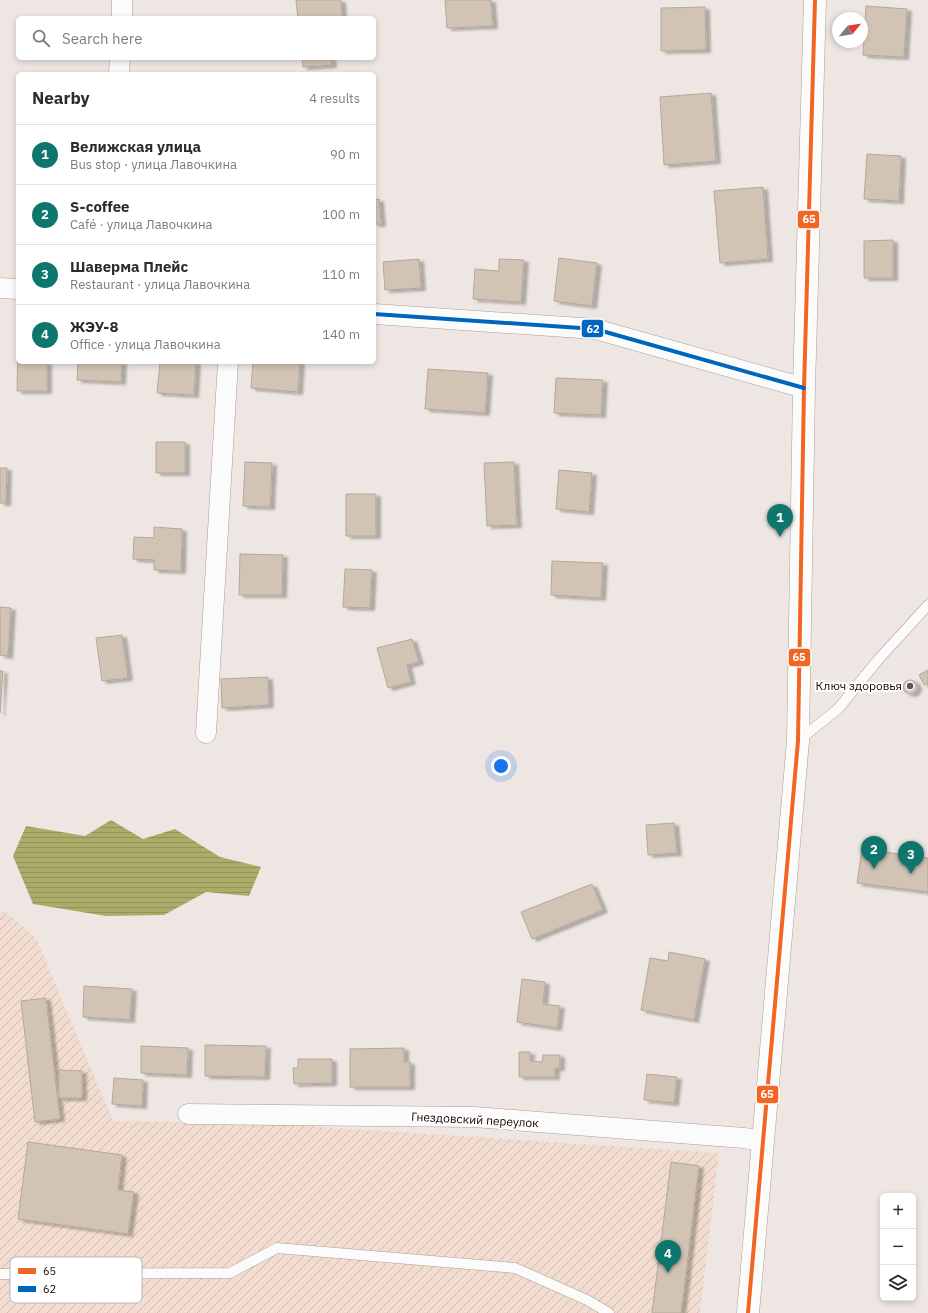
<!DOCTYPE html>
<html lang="en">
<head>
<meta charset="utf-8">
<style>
  body { margin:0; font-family:"IBM Plex Sans",sans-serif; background:#f7f7f7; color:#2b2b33 }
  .controls { position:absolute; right:12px; bottom:12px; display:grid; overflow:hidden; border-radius:6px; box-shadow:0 2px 6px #0003 }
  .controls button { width:36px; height:36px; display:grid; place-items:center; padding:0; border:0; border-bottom:1px solid #e1e1e2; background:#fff; color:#2b2b33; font:20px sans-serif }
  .compass { position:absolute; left:832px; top:12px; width:36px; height:36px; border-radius:50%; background:#fff; box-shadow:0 2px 6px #0003; rotate:60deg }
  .you { position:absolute; left:501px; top:766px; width:14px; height:14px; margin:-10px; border:3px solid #fff; border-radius:50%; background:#1a73e8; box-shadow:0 0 0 6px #1a73e833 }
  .badge { display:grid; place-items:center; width:26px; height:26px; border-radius:50%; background:#0f766e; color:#fff; font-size:13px; font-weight:700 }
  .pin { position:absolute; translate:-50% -33px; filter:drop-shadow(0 1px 2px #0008) }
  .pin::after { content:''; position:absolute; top:21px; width:14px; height:12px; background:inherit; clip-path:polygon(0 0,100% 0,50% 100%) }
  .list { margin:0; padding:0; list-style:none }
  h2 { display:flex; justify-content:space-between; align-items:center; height:52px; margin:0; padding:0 16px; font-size:17px }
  h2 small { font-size:13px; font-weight:400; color:#7c7c81 }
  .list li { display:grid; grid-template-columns:26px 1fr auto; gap:12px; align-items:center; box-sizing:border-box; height:60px; padding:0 16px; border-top:1px solid #e1e1e2 }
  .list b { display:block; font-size:15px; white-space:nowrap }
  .list p { margin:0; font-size:13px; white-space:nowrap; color:#7c7c81 }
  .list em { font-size:13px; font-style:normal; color:#7c7c81 }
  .icon { flex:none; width:22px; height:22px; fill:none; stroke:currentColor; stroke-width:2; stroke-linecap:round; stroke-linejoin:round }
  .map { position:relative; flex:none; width:928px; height:1313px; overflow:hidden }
  .search { position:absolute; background:#fff; box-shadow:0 2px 6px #0003; left:16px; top:16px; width:360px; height:44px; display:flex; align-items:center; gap:10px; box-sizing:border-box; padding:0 14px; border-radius:6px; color:#7c7c81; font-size:15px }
  .panel { position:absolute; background:#fff; box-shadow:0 2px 6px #0003; left:16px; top:72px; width:360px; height:292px; border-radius:6px }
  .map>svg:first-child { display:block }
</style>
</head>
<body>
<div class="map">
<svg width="928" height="1313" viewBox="0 0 928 1313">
  <defs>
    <pattern id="industrial-furrows" width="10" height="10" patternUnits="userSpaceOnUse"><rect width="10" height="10" fill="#f1dccf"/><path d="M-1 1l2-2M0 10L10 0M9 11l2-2" fill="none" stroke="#cebbb0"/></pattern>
    <pattern id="water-rules" width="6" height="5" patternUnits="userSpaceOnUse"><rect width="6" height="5" fill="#aaac69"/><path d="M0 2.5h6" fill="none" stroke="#929259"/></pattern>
    <filter id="shadow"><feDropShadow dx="4.5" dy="2.5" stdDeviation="1" flood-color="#0004"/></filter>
  </defs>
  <rect width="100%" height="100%" fill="#eee6e2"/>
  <path fill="url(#industrial-furrows)" d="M0,912H6L36,938L113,1121L259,1123L719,1153L700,1313H0Z"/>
  <path fill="url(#water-rules)" d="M111,820L143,839L175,829L220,857L261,867L249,896L206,892L164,915L106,916L33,904L13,856L26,826L85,836Z"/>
  <path fill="#d1c4b5" stroke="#b5a899" filter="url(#shadow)" d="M296,0H341L342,18H298Z
    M445,0H491L493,26L447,28Z
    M866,6L907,9L904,57L863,55Z
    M705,7L706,50L661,51V8Z
    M302,58H331L332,65L303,67Z
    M711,93L716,161L664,165L660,97Z
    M867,154L901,156L899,201L864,199Z
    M763,187L768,259L720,263L714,191Z
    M379,199L381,224H374V200Z
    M893,240V278H864V241Z
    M559,258L597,263L592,306L554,301Z
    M419,259L421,288L385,290L383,262Z
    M499,259L524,260L521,302L473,299L475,269L499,271Z
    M18,344V362H47V391H17Z
    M78,362H122L121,382L77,380Z
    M160,362H196L194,395L157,393Z
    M253,362H300L298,392L251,388Z
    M428,369L488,373L485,413L425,409Z
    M556,378L603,380L601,415L554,413Z
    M156,442H185V473H156Z
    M245,462L272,463L270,507L243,506Z
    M514,462L517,525L487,526L484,463Z
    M0,468H7L6,503H0Z
    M559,470L592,473L589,512L556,509Z
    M346,494H376V536H346Z
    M154,527L182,529L181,571L154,570V560L133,559L134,537L154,538Z
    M240,554L283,555L282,595H239Z
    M552,561L603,563L601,598L551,595Z
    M345,569L372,570L370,608L343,607Z
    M0,607L11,608L8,656L0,655Z
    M122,635L128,678L102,681L96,638Z
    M412,639L419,662L407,665L411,682L388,688L377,648Z
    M928,670V683L924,685L919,675Z
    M0,671H3L0,713Z
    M268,677L269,705L222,708L221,679Z
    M903 687a7 7 0 1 1 14 0a7 7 0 1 1-14 0Z
    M674,823L677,853L648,855L646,825Z
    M862,849L928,858V892L857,883Z
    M592,884L603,910L532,939L521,912Z
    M669,952L705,959L694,1020L641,1010L650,958L668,961Z
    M522,979L545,982L543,1004L560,1006L557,1028L517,1022Z
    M84,986L132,989L130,1020L83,1017Z
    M46,998L60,1119L35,1122L21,1001Z
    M205,1045L266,1046L265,1077L205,1076Z
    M141,1046L188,1048L187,1075L141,1073Z
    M404,1048V1062H410V1087H350V1049Z
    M519,1052H530V1061L542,1062L543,1055H560V1068H555V1077H519Z
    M298,1059H332V1083L294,1084L293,1068H298Z
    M59,1070L82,1071V1098H59Z
    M647,1074L677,1077L674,1103L644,1100Z
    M114,1078L143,1080L142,1106L112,1104Z
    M28,1142L122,1155L118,1190L134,1192L128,1234L18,1219Z
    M671,1162L699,1166L686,1274L681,1313H652Z"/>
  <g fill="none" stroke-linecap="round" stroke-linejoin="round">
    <defs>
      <path id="lane" d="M799,740L838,709L877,661L928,605
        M0,1274L230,1273L277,1248L515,1268L587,1300L609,1313"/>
      <path id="street" d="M122,18V0
        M119,74L120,58
        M0,288L18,289
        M374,314L595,329L804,388
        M206,733L228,362
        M188,1114L474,1117L744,1138L763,1141"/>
      <path id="secondary" d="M748,1313L798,741L804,388L815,0"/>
    </defs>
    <use href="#lane" stroke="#ae9d93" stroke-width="11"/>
    <use href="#street" stroke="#ae9d93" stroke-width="21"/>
    <use href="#secondary" stroke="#ae9d93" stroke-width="23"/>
    <use href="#lane" stroke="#fcfbfb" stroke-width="10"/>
    <use href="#street" stroke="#fcfbfb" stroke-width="20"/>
    <use href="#secondary" stroke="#fcfbfb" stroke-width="22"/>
    <defs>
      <path id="bus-1" d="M748,1313L798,741L804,388L815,0"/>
      <path id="bus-2" d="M374,314L595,329L804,388"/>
    </defs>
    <use href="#bus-1" stroke="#fff" stroke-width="7"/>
    <use href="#bus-2" stroke="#fff" stroke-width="7"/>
    <use href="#bus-1" stroke="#f26522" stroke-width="4"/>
    <use href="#bus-2" stroke="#0065bd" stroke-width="4"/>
  </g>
  <circle fill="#66544f" stroke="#fff" stroke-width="1.5" cx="910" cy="686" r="4"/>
  <g text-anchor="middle" stroke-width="4" stroke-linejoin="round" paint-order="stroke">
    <g font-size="12" fill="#1c0500" stroke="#fff" text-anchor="end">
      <text x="902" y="690">Ключ здоровья</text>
    </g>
    <g font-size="12" fill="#1c0500" stroke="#fff">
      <text transform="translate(475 1120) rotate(3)" y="4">Гнездовский переулок</text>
    </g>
  </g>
  <rect x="10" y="1257" width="132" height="46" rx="6" fill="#fff" stroke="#bbb4b2" stroke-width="1"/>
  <rect x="18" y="1268" width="18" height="6" fill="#f26522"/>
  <rect x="18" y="1286" width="18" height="6" fill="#0065bd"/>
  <g font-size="11" fill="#1c0500">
    <text x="43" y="1275">65</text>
    <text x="43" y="1293">62</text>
  </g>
  <g stroke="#fff" stroke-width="1.5">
    <rect x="797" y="210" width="23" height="19" rx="4" fill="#f26522"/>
    <rect x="581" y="319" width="23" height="19" rx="4" fill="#0065bd"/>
    <rect x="788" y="648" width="23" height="19" rx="4" fill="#f26522"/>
    <rect x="756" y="1085" width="23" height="19" rx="4" fill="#f26522"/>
  </g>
  <g font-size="11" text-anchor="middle" font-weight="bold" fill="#fff">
    <text x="809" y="223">65</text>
    <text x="593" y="333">62</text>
    <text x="799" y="661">65</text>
    <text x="767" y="1098">65</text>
  </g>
</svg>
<div class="controls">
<button>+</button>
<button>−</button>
<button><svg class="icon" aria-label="layers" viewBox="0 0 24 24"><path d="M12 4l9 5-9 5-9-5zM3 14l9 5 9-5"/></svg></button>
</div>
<svg class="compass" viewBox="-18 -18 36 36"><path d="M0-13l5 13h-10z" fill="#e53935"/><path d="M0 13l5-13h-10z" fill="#7c7c81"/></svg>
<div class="you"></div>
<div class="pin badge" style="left:780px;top:537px">1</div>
<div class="pin badge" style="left:874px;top:869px">2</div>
<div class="pin badge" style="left:911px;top:874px">3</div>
<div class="pin badge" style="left:668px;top:1273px">4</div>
<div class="search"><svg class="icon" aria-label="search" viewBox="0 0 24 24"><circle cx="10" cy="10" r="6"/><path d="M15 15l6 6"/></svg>Search here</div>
<section class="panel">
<h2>Nearby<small>4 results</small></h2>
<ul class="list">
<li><span class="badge">1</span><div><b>Велижская улица</b><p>Bus stop · улица Лавочкина</p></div><em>90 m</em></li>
<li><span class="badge">2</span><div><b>S-coffee</b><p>Café · улица Лавочкина</p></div><em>100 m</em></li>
<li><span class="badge">3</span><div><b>Шаверма Плейс</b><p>Restaurant · улица Лавочкина</p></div><em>110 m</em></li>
<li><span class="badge">4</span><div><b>ЖЭУ-8</b><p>Office · улица Лавочкина</p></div><em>140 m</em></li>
</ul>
</section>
</div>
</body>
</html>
